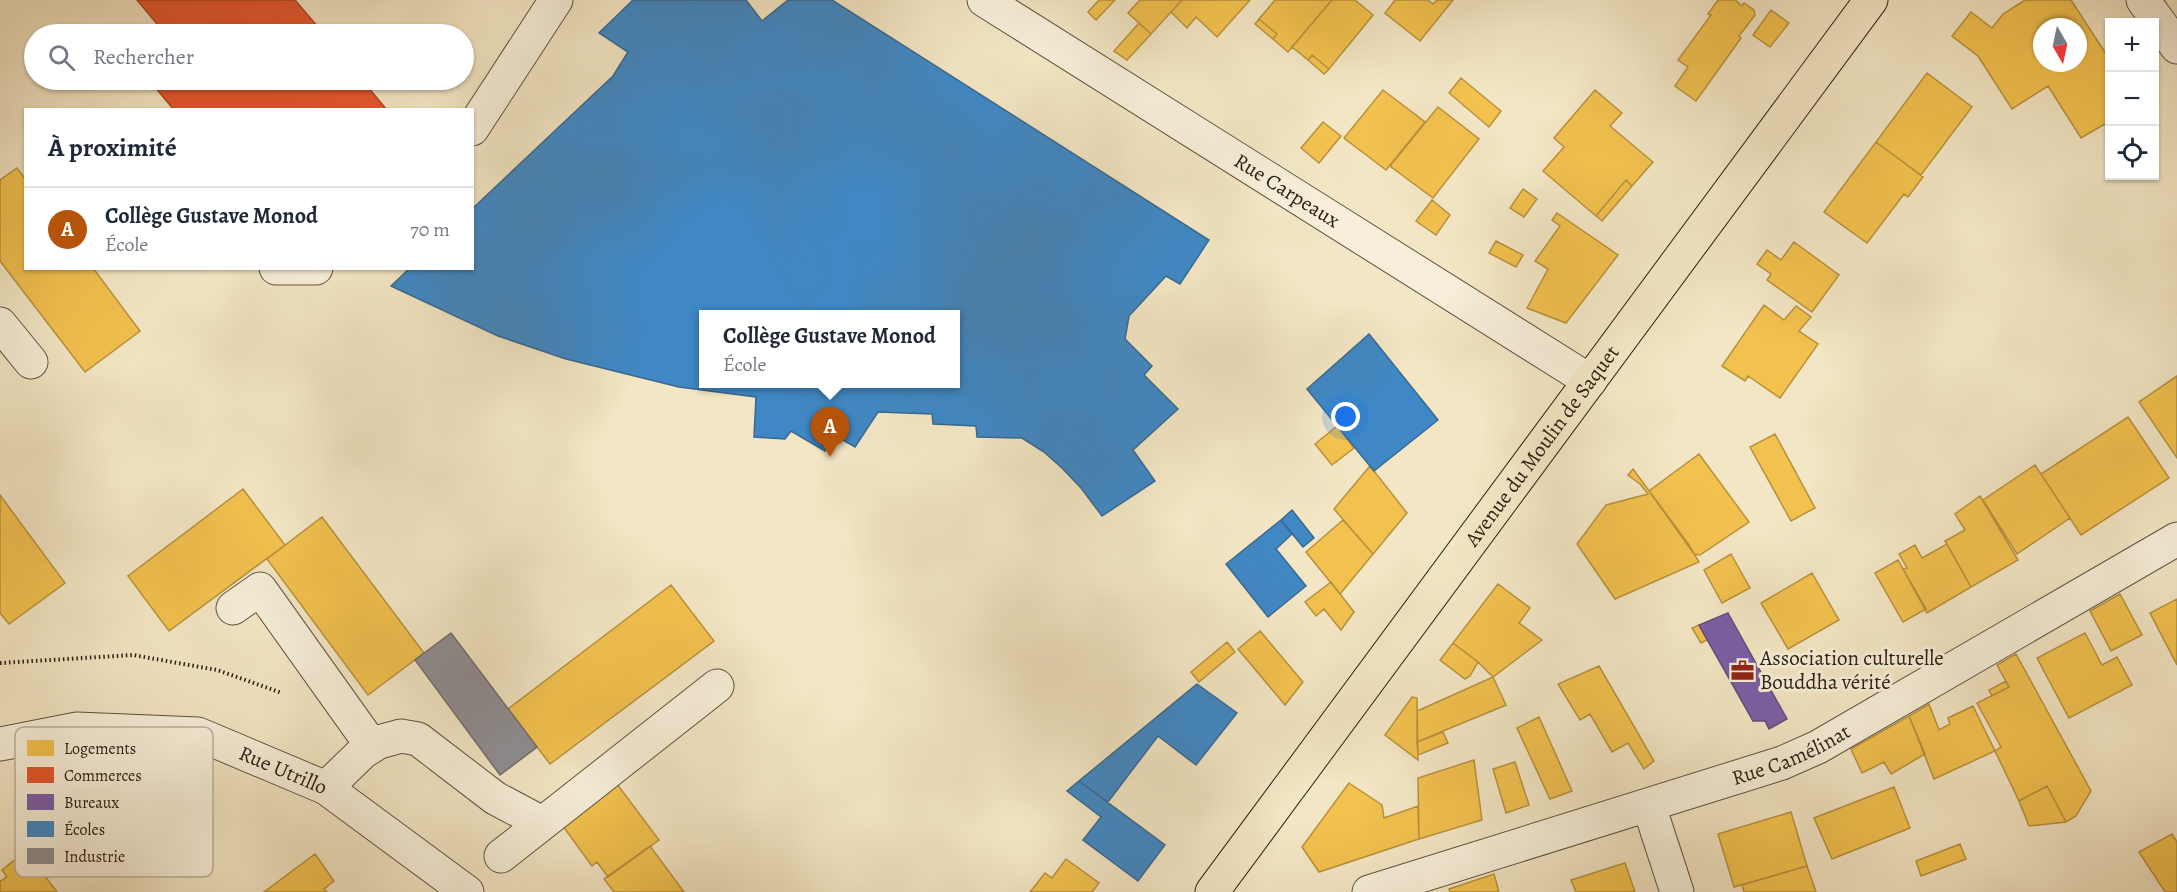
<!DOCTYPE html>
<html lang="fr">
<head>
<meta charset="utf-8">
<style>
  body { margin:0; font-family:Alegreya,serif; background:#f6f6f7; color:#1f2937 }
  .controls { position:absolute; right:18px; top:18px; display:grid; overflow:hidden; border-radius:0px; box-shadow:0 2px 4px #0004 }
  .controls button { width:54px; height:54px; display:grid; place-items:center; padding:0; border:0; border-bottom:2px solid #e0e1e3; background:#fff; color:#1f2937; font:30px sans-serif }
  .compass { position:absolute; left:2033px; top:18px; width:54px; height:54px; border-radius:50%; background:#fff; box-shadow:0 2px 4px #0004; rotate:171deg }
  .you { position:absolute; left:1346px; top:417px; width:21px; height:21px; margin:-15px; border:4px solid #fff; border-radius:50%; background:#1a73e8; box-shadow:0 0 0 9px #1a73e833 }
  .badge { display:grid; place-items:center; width:39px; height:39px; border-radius:50%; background:#b45309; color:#fff; font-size:20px; font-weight:700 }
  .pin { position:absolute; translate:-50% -50px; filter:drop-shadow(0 2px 3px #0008) }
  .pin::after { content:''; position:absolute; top:32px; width:21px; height:18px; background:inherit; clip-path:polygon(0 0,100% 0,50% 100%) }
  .popup { position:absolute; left:699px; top:310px; width:261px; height:78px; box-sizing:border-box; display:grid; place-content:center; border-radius:0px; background:#fff; filter:drop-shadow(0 2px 4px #0005); font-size:20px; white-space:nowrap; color:#747a83 }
  .popup b { font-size:22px; color:#1f2937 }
  .popup::after { content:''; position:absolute; left:50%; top:100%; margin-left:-12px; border:12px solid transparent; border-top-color:#fff }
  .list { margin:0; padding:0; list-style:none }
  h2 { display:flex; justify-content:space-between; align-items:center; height:78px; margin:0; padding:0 24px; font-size:26px }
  h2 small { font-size:20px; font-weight:400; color:#747a83 }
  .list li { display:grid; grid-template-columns:39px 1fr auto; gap:18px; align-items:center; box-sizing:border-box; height:84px; padding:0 24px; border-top:2px solid #e0e1e3 }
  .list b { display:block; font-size:22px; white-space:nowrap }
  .list p { margin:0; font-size:20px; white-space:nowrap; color:#747a83 }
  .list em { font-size:20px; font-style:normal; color:#747a83 }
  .icon { flex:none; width:33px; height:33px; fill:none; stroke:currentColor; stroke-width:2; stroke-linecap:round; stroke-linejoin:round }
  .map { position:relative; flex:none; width:2177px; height:892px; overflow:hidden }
  .search { position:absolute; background:#fff; box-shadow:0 2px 4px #0004; left:24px; top:24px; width:450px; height:66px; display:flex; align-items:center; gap:15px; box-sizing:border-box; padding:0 21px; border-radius:33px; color:#747a83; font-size:22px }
  .panel { position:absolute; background:#fff; box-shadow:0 2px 4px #0004; left:24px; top:108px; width:450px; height:162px; border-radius:0px }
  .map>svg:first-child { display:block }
</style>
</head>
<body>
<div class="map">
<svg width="2177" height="892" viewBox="0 0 2177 892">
  <rect width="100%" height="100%" fill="#f3e6c4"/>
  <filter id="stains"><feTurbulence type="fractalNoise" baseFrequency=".00333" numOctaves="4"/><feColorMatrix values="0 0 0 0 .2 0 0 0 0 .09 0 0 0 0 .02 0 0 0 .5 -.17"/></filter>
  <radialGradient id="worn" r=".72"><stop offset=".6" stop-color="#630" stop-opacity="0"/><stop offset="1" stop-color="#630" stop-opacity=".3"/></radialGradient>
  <path fill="#f2c14e" stroke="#b7913d" stroke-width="1.5" fill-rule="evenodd" d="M1099,0H1115L1096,20L1088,12Z
    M1140,0H1182L1151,34L1128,13Z
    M1182,0H1250L1217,37L1196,17L1187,28L1171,12Z
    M1275,0H1330L1331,1L1288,52L1273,39L1277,34L1259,19Z
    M1355,0L1373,15L1329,69L1312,55L1308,60L1292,47L1332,0Z
    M1395,0H1428L1433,4L1437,0H1453L1420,41L1385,13Z
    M1718,0H1735L1742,6L1744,3L1754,10L1755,15L1739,36L1741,38L1696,101L1675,86L1688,67L1678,60L1711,15L1708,14Z
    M2025,0H2071L2110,60V75L2106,77L2110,83V121L2081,138L2048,86L2012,109L1978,56L1952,36L1971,12L1992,28L2003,14ZM2042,27H2078V63H2042Z
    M1771,10L1789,23L1770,47L1753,35Z
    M1259,19L1277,34L1273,39L1255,24Z
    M1139,23L1151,34L1127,60L1114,51Z
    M1312,55L1329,69L1324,74L1308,60Z
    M1927,73L1972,107L1921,175L1876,142Z
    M1461,78L1501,111L1489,127L1449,93Z
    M1383,90L1425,122L1386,170L1344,138Z
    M1595,90L1622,113L1610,126L1653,162L1632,186L1626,180L1596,216L1543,171L1564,147L1554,138Z
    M1438,107L1479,139L1433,198L1390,166Z
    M1323,122L1341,136L1319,163L1301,148Z
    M1876,142L1923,177L1908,197L1904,194L1867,243L1824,212Z
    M17,168L26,180V268H93L140,331L85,372L0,261V180Z
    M1626,180L1632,186L1602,221L1596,216Z
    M1523,189L1537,199L1524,217L1510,208Z
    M1432,200L1450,215L1436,235L1416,221Z
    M1557,213L1618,255L1566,323L1527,308L1548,269L1535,261L1560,226L1552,220Z
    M1496,241L1523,255L1516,267L1489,253Z
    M1794,242L1839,275L1812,312L1767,280L1771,274L1757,264L1767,250L1781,260Z
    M1764,305L1784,320L1796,306L1811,317L1799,331L1818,344L1780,398L1748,376L1745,381L1722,366Z
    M2177,376V458L2139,402Z
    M2128,417L2169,478L2081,535L2041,474Z
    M1337,426L1354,448L1332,465L1315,444Z
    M1775,434L1815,508L1791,521L1750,447Z
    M1699,454L1749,522L1700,555L1694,554L1649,491Z
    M2035,465L2070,518L2017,554L1983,500Z
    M1370,466L1407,513L1373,554L1334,509Z
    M1633,469L1689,545L1699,562L1615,599L1577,544L1606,505L1648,494L1640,484L1628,475Z
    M243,489L285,545L169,631L128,576Z
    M0,495L65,583L9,624L0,613Z
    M1980,496L2018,560L1971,587L1945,541L1965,530L1955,514Z
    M322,517L424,653L368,695L267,559Z
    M1343,520L1373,554L1340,594L1306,552Z
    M1947,544L1971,587L1927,613L1903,569L1907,568L1899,554L1915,545L1922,558Z
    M1731,554L1750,588L1722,603L1704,570Z
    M1898,560L1926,609L1903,622L1875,573Z
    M1812,573L1839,620L1788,649L1761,603Z
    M1331,582L1354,612L1341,630L1324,609L1316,616L1305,602Z
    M1498,584L1530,608L1519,623L1542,640L1493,677L1478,662L1453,643Z
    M671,585L714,641L550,764L508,709Z
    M2120,594L2142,635L2111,651L2090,611Z
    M2177,599V665L2150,613Z
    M1699,625L1707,640L1701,643L1692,628Z
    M1260,631L1303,682L1285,705L1238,649Z
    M2085,633L2102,665L2117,657L2132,685L2069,718L2037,658Z
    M1227,642L1235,652L1199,682L1191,672Z
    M1453,643L1478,662L1470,676L1465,679L1440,660Z
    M2016,654L2091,791L2076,816L2066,822L2047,786L2019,801L1995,751L2001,747L1977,703L2009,687L1997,665Z
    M1599,666L1654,761L1644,769L1628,743L1612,752L1590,714L1580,720L1558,684Z
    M1493,677L1506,705L1417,742V711Z
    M2006,681L2009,687L1992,696L1989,690Z
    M1412,697L1417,698L1418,760L1385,735Z
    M1929,704L1939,730L1950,724L1948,718L1973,706L1995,751L1934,779L1909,716Z
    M1909,716L1925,754L1891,774L1884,762L1862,773L1851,749Z
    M1539,717L1572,791L1550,799L1517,728Z
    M1443,732L1448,743L1418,755L1417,742Z
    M1474,760L1482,820L1419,839L1418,778Z
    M1515,762L1529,805L1506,813L1493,769Z
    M122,778L135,795L142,790L153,804L171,791L172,794L170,795L196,830L198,828L200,831L144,873L121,841L89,865L60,825Z
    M1349,783L1382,805L1384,818L1418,806L1419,839L1319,872L1302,847Z
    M617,784L659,840L608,877L597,862L592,866L562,825Z
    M2047,786L2066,822L2029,826L2019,801Z
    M1894,787L1910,828L1832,859L1814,818Z
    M1791,812L1807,866L1734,887L1718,834Z
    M2172,834L2177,842V892H2165L2139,852Z
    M1960,844L1966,859L1921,876L1916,861Z
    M650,846L684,892H614L604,879Z
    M26,851L57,892H0V881L7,877L2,870Z
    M315,854L334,881L324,889L327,892H264Z
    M1066,859L1099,883L1092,892H1030L1045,873L1052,878Z
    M1625,863L1635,892H1576L1571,880Z
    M1807,866L1816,892H1744L1742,885Z
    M1494,874L1499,892H1450L1449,889Z"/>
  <path fill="#e4572e" stroke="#ad4626" stroke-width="1.5" d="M137,0H295L324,34H145L157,24Z
    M149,80H362L387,110H174Z"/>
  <path fill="#7b5ea7" stroke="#634b7b" stroke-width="1.5" d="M1728,613L1787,719L1769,729L1765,721H1753L1699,625Z"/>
  <path fill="#3f88c5" stroke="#396990" stroke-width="1.5" fill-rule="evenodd" d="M633,0H746L762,21L788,0H832L1209,240L1180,284L1166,276L1129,316L1125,339L1152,366L1144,375L1178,409L1133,450L1155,481L1102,516L1081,488L1062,468L1044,452L1022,438L977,437L976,426L933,424L932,414L878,412L855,447L836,436L825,451L791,431L785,439L754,437L756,397L679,387L566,359L498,336L391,286L410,268H472V209L613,76L628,52L599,33ZM704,314H956V384H704Z
    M1369,334L1438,420L1374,471L1307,389Z
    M1292,510L1314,538L1303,547L1281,520Z
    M1281,520L1292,534L1276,549L1306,586L1268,617L1226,564Z
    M1197,684L1237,713L1196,765L1158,736L1108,802L1079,781Z
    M1079,781L1165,845L1138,881L1083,840L1101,817L1067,791Z"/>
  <path fill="#8d8d92" stroke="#706c6c" stroke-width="1.5" d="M451,633L537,747L500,775L415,660Z"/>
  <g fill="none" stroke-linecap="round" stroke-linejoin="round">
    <defs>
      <g id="minor">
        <path id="s1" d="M984,0L1590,381"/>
        <path d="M2143,0L2177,47"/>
        <path d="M472,129L556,0"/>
        <path d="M276,268H316"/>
        <path d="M0,324L31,362"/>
        <path d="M233,608L260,589L372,746"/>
        <path id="s2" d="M0,744L77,729L198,734L326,788L467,892"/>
        <path d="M326,788L363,752L379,742L401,736L418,739L495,798L542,823"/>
        <path d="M1649,806L1677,892"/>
        <path d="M501,856L717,686"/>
        <path id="s3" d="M1369,892L1782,763L1818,747L2177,539"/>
      </g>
      <g id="major">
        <path id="s4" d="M1212,892L1871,0"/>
      </g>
    </defs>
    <use href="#minor" stroke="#5e5241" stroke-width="35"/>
    <use href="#major" stroke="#2c2015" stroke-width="35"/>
    <path stroke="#2c2015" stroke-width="4" stroke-dasharray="1.5 3" stroke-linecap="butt" d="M0,663L133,655L217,670L282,693"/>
    <use href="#minor" stroke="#f7efd9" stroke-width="33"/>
    <use href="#major" stroke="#f3e6c4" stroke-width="33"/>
  </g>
  <defs>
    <symbol id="office-bare" viewBox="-9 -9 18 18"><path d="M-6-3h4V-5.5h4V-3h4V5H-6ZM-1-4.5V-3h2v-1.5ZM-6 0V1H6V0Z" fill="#8f2418" stroke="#f7efd9" stroke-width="2.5" paint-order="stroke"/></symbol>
  </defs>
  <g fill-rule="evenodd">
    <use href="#office-bare" x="1726" y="654" width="33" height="33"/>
  </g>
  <g text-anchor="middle" stroke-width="6" stroke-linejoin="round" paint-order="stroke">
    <g font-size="21" fill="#2c2015" stroke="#f7efd9">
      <text dy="7" stroke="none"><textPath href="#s1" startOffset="358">Rue Carpeaux</textPath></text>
      <text dy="7" stroke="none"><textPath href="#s4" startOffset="555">Avenue du Moulin de Saquet</textPath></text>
      <text dy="7" stroke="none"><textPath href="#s3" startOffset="444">Rue Camélinat</textPath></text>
      <text dy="7" stroke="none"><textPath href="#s2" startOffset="292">Rue Utrillo</textPath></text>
    </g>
    <g font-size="21" fill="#2c2015" stroke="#f7efd9" text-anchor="start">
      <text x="1760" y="665">Association culturelle<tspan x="1760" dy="24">Bouddha vérité</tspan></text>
    </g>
  </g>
  <rect x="15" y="727" width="198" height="150" rx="9" fill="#f7efd9" stroke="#bab19e" stroke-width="1.5"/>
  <rect x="27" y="740" width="27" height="16" fill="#f2c14e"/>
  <rect x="27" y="767" width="27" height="16" fill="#e4572e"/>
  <rect x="27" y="794" width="27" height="16" fill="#7b5ea7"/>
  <rect x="27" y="821" width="27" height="16" fill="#3f88c5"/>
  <rect x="27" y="848" width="27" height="16" fill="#8d8d92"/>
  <g font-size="16" fill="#2c2015">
    <text x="64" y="754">Logements</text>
    <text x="64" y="781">Commerces</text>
    <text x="64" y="808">Bureaux</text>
    <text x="64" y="835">Écoles</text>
    <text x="64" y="862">Industrie</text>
  </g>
  <rect width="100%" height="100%" filter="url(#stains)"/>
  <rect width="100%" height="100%" fill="url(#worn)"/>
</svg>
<div class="controls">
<button>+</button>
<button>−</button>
<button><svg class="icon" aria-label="locate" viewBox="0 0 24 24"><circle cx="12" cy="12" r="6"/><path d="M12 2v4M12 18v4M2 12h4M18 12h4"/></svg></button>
</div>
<svg class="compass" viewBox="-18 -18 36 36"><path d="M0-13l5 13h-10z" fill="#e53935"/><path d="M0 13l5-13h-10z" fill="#747a83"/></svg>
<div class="you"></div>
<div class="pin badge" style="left:830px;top:457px">A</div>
<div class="popup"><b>Collège Gustave Monod</b>École</div>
<div class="search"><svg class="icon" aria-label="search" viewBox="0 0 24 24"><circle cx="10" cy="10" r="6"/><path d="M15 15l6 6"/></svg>Rechercher</div>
<section class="panel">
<h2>À proximité<small></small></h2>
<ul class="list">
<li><span class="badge">A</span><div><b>Collège Gustave Monod</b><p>École</p></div><em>70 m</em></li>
</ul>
</section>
</div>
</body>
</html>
